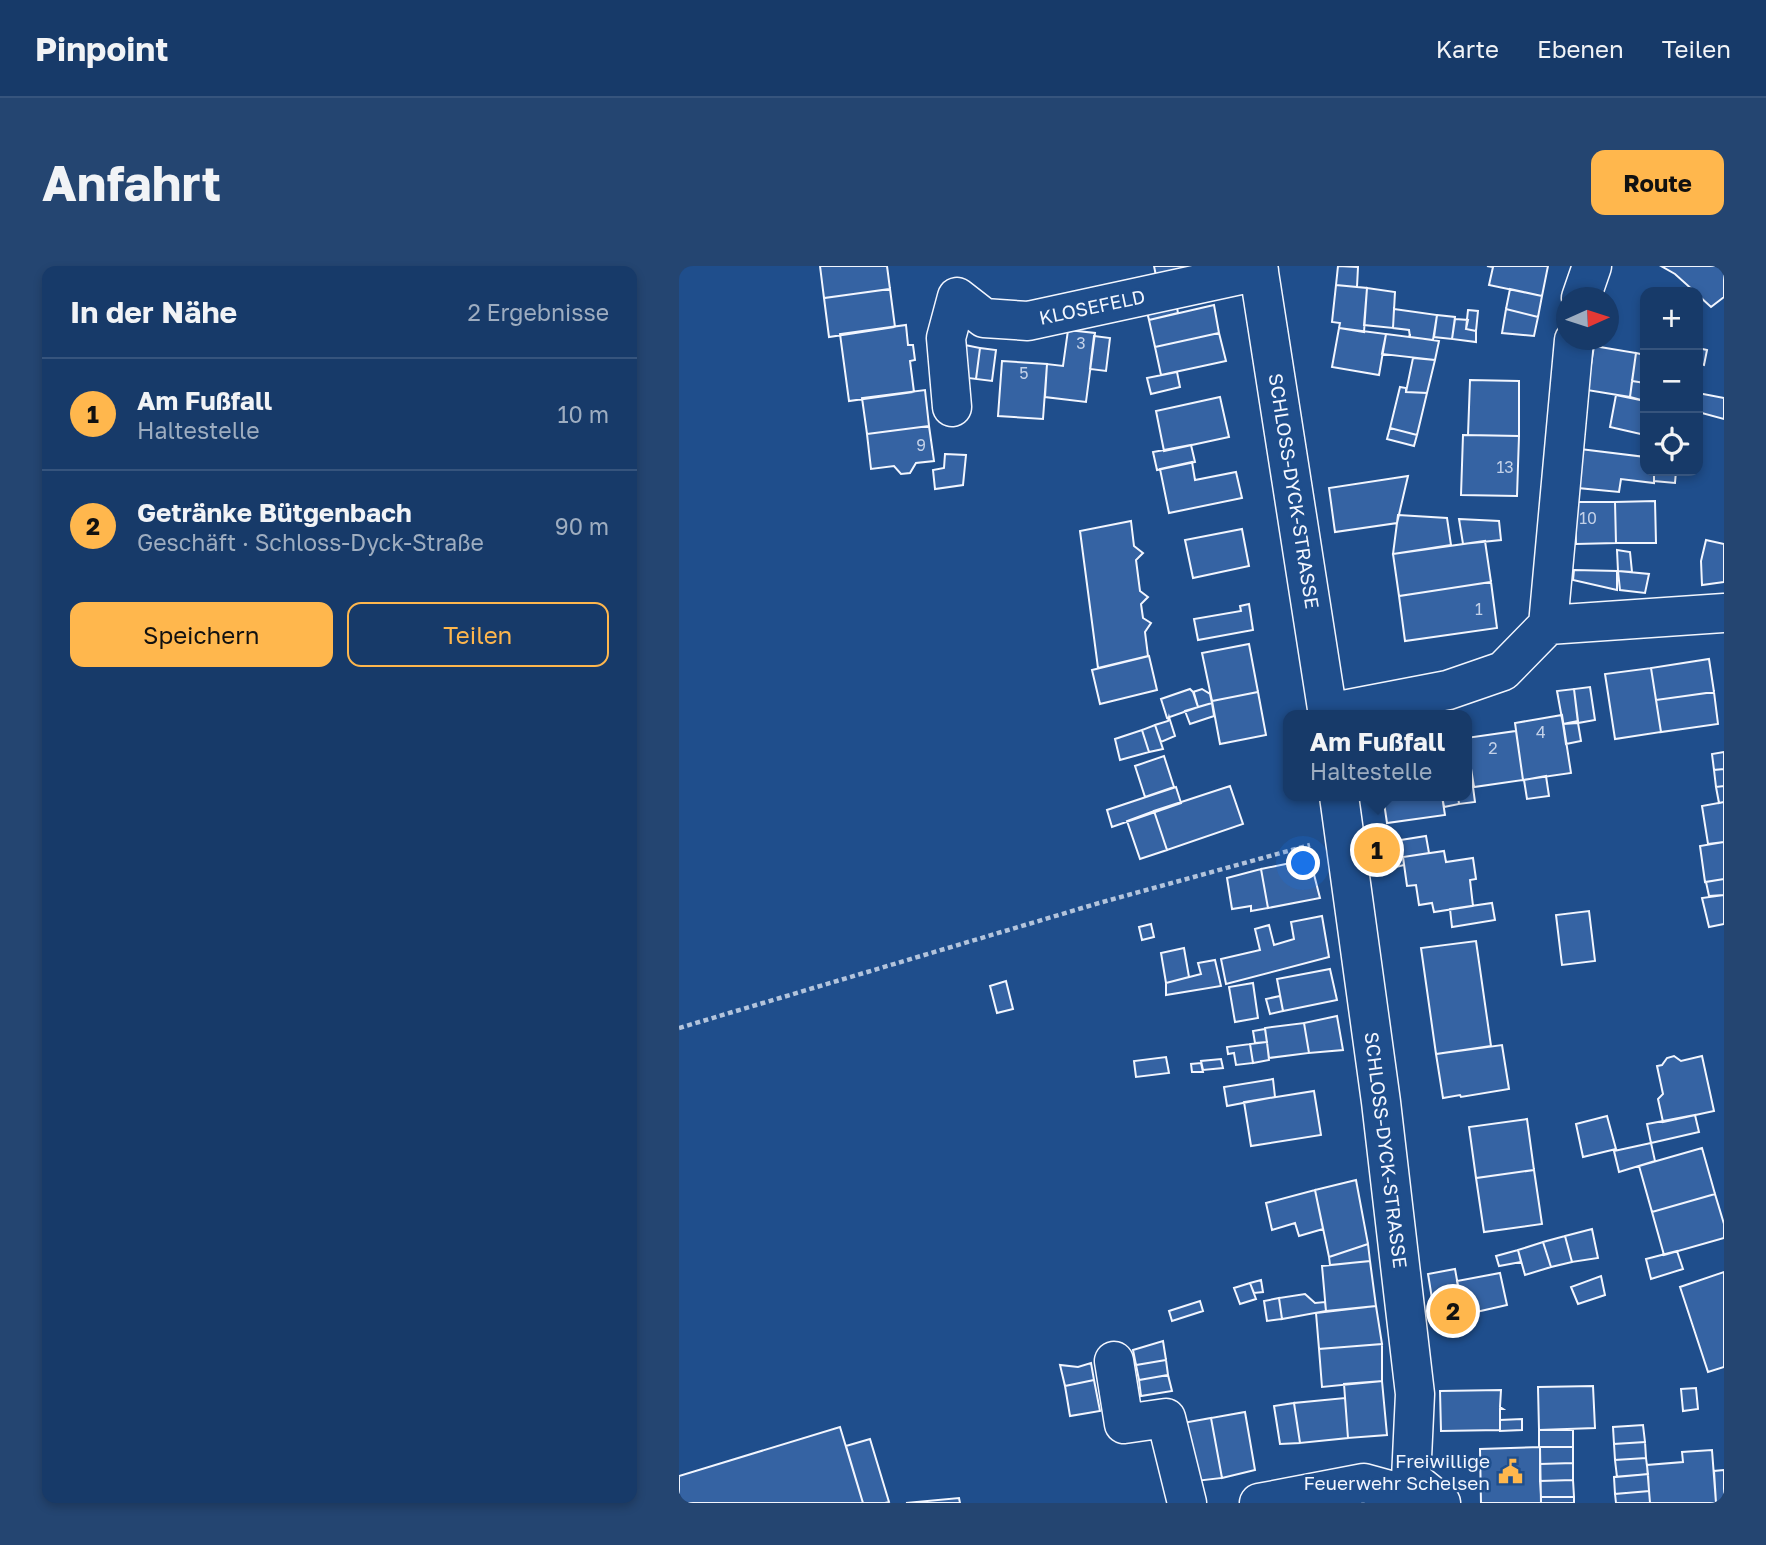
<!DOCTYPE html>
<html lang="de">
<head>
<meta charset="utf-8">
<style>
  body { margin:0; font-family:"Golos Text",sans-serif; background:#244571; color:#f1f3f6 }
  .controls { position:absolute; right:21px; top:21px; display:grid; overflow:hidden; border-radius:14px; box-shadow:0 4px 10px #0003 }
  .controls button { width:63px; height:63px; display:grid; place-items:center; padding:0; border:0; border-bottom:2px solid #36547d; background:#173a69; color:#f1f3f6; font:35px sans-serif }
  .compass { position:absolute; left:877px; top:21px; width:63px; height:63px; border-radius:50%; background:#173a69; box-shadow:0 4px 10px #0003; rotate:87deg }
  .you { position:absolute; left:625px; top:598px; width:24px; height:24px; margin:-18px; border:5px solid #fff; border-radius:50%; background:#1a73e8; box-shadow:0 0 0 10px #1a73e833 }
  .badge { display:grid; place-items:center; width:46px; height:46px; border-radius:50%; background:#ffb74d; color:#111; font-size:23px; font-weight:700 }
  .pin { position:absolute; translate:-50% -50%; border:4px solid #fff; box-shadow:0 2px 7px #0006 }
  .popup { position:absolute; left:604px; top:444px; width:189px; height:91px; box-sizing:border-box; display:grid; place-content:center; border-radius:14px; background:#173a69; filter:drop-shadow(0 2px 5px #0005); font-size:23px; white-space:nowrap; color:#9eadc0 }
  .popup b { font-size:26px; color:#f1f3f6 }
  .popup::after { content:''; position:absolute; left:50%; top:100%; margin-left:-14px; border:14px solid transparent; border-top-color:#173a69 }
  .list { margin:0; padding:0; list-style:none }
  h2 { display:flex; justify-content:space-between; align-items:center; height:91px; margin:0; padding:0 28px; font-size:30px }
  h2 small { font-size:23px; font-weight:400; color:#9eadc0 }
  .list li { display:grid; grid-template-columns:46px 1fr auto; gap:21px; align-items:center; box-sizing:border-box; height:112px; padding:0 28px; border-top:2px solid #36547d }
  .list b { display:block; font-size:26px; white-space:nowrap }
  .list p { margin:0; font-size:23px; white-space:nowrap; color:#9eadc0 }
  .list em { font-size:23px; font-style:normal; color:#9eadc0 }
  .actions { display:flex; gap:14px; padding:21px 28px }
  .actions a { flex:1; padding:16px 0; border:2px solid #ffb74d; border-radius:14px; text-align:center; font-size:24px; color:#ffb74d }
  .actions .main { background:#ffb74d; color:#111 }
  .icon { flex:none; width:38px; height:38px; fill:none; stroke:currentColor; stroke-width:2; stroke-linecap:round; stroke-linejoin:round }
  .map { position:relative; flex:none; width:1045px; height:1237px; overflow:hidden; border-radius:14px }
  header { display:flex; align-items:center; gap:42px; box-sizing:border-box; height:98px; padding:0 35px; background:#173a69; border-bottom:2px solid #36547d }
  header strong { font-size:33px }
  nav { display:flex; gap:38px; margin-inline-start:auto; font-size:24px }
  .intro { display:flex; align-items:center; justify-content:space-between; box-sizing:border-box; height:168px; padding:0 42px }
  h1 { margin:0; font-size:49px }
  .button { padding:18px 32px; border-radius:14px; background:#ffb74d; color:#111; font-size:24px; font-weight:700 }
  main { display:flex; gap:42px; padding:0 42px }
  aside { flex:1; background:#173a69; border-radius:14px; box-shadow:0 4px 10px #0003 }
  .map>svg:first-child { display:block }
</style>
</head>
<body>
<header>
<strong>Pinpoint</strong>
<nav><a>Karte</a><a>Ebenen</a><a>Teilen</a></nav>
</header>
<div class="intro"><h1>Anfahrt</h1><a class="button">Route</a></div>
<main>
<aside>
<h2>In der Nähe<small>2 Ergebnisse</small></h2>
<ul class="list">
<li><span class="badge">1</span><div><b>Am Fußfall</b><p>Haltestelle</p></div><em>10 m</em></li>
<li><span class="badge">2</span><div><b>Getränke Bütgenbach</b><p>Geschäft · Schloss-Dyck-Straße</p></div><em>90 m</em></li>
</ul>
<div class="actions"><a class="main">Speichern</a><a>Teilen</a></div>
</aside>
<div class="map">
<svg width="1045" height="1237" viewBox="0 0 1045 1237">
  <rect width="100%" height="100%" fill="#1f4e8c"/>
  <path fill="#3563a3" stroke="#f2f6ff" stroke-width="2" d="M141,0H208L211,23L145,32Z
    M475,0H536L478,15Z
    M659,0L679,1L678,21L657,19Z
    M808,0H869L863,30L810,19L814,1Z
    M982,0H1045V31L1032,41L1019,29V26H1016L996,8Z
    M657,19L688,22L685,66L660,62L661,57L653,56Z
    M688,22L716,26L714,62L685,59Z
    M211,23L216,61L150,71L145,32Z
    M831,23L863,30L859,51L827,43Z
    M496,31L499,47L470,54L466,38Z
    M535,39L540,67L476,81L470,54Z
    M715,43L758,49L754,74L731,71L730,64L714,62Z
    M827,43L859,51L855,70L823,67Z
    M789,44L799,45L797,65L787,63Z
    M758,49L776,51L773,73L755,71Z
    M776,53L789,54L787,63L797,65V76L773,73Z
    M227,59L229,79H234L236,94L231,95L235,126L170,135L161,68Z
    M660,62L707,68L700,109L653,101Z
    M389,64L416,67L407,136L366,131L368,98L384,100Z
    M540,67L547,95L482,109L476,81Z
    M707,68L730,71L731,68V71L760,75L756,94L703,88Z
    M415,70L431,72L427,105L411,103Z
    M286,79L301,82L297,113L281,111Z
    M915,80L957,87L951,131L908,124Z
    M301,82L317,84L313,115L297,113Z
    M1019,82L1028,84L1025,99L1019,97Z
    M957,87L966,89V117L953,115Z
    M734,92L756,94L748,127L727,126Z
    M323,95L368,98L364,153L319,150Z
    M498,106L501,121L472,128L468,112Z
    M791,114L840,115V170L789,169Z
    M953,115L966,117V135L951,131Z
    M721,121L727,122V126L748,127L738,169L711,162Z
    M246,124L250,160L188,168L183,132Z
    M1019,127L1045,132V153L1019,146Z
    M937,129L966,135V169L931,161Z
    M541,131L550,171L485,185L477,145Z
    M250,160L255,195L237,197L231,207L222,208L215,200L192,203L188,168Z
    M711,162L738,169L735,180L708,173Z
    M784,169L840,170L838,230L782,229Z
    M512,179L516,196L478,204L474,186Z
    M901,183L966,191V205H975V217L942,213L940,226L899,222Z
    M266,188L287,189L284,219L256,223L254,204L265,202Z
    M513,196L516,214L557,206L563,232L490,247L481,203Z
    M975,205H997L996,217L975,215Z
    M729,210L718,257L656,266L650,222Z
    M976,235L977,277H937L936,236Z
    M896,236H936L937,277L897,278Z
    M719,249L768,252L772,279L714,288Z
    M780,253L820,255L822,274L784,278Z
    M452,255L455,280L464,287L457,294L461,325L469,331L462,338L464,352L472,357L466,366L469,390L419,402L401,265Z
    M563,263L570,300L514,312L506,274Z
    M1027,274L1045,278V316L1023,319L1022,295Z
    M806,275L812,316L720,330L714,288Z
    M938,284L951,286L953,306L939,305Z
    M895,304L938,305V324L894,314Z
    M939,305L970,308L966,327L941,324Z
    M812,316L818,362L726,375L720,330Z
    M570,338L574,364L519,374L515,353L562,345L561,340Z
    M570,378L579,426L533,435L523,387Z
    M470,390L478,424L421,438L413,404Z
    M1030,393L1035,426L977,434L972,402Z
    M972,402L982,466L936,473L926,408Z
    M911,421L916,454L899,457L895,423Z
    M511,423L515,427L519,441L488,452L482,433Z
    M523,423L531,428L533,437L519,441L514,426Z
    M895,423L899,455L884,458L878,425Z
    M579,426L587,469L541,478L533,435Z
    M1035,426L1039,458L982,466L977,434Z
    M533,437L535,450L511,458L506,445Z
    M883,449L892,507L844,514L836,457Z
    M490,451L496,470L482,476L476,459L489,455Z
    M899,457L902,475L887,478L884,458Z
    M476,459L484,483L470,486L463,464Z
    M463,464L470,486L441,494L436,473Z
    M837,465L844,514L795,521L787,472Z
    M1045,486V503L1035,504L1033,488Z
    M485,490L495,521L466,531L456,500Z
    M1045,503V520L1037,521L1035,504Z
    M787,506H792L796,536L780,538L779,530H787Z
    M867,510L870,530L848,533L845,514Z
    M551,520L564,558L488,584L475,545Z
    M1045,520V536L1040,537L1037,521Z
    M497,521L502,537L433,561L428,544Z
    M704,530H763L766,549L708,557Z
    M763,530H779L780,538L765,541Z
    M1045,536V576L1029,578L1023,540Z
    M475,545L488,584L461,593L448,555Z
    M747,570L750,587L724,591L725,599L713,602L709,576Z
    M1045,576V613L1026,616L1021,580Z
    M765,585L767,596L794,592L797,613L791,614L794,640L755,646L753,637L740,639L737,619L728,620L724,591Z
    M631,593L641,632L589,642L582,603Z
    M582,603L589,642L572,645V640L553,643L548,612Z
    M1045,613V629L1030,630L1027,616Z
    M1045,629V658L1030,661L1023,632Z
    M813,637L816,654L773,661L771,643Z
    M910,645L916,695L883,699L877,649Z
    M643,650L650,691L547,718L542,693L581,684L576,663L590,659L595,679L615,673L612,656Z
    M472,658L475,671L463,674L460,661Z
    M797,675L812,780L757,788L742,682Z
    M505,682L510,711L487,717L482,687Z
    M536,694L542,720L487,729V717L522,708L519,697Z
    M651,703L658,734L604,745L598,713Z
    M327,715L334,743L318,747L311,720Z
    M574,717L579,752L556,756L550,721Z
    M601,730L604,745L591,748L587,733Z
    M658,750L664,784L630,787L625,757Z
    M625,757L630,787L590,792L586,762Z
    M586,763L588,776L576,777L574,765Z
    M588,776L590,794L574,797L571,778Z
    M571,778L574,797L557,799L555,787L549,788L548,781Z
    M823,779L830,823L782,831L781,829L764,832L757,788Z
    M995,790L1002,795L1023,790L1035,845L984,856L979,833L984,828L978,800L983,799L988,792Z
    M487,791L490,807L457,811L455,795Z
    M542,793L544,802L524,804L522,795Z
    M522,797L524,806H513L512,798Z
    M594,813L596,831L548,840L545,821Z
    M635,825L642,869L572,880L565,836Z
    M1016,849L1020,866L972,877L968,858Z
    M928,850L937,883L904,891L897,858Z
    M848,853L855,904L797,912L790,861Z
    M972,877L976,895L940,906L935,885Z
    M1023,882L1036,928L973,946L960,900Z
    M855,904L863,958L805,966L797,912Z
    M677,914L689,978L650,991L636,924Z
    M636,924L644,963L620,970L616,957L593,964L587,937Z
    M1036,928L1045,958V972L985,989L973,946Z
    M913,963L919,992L893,996L886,970Z
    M886,970L893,996L872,1001L864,976Z
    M864,976L872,1001L846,1009L839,984Z
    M689,978L691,995L651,999L650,991Z
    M839,984L842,996L820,1000L817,990Z
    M998,985L1004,1003L972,1013L967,993Z
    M691,995L697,1040L647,1045L643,1000Z
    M776,1003L786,1058L758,1063L749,1008Z
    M1045,1006V1101L1029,1106L1001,1021Z
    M821,1007L828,1039L784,1049L778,1015Z
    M922,1010L926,1029L899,1038L892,1021Z
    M582,1014L584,1026L575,1027L571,1017Z
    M571,1017L577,1033L561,1038L555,1022Z
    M626,1028L636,1037L646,1036L647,1045L603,1053L600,1032Z
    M600,1032L603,1053L588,1055L585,1035Z
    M521,1035L524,1045L493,1055L490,1045Z
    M697,1040L703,1078L640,1083L637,1047Z
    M484,1075L487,1094L457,1099L454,1084Z
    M703,1078V1115L643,1121L640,1083Z
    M487,1094L489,1109L460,1114L457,1099Z
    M412,1097L415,1114L386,1120L381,1099L399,1101Z
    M489,1109L493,1125L462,1130L460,1114Z
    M415,1114L421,1145L391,1150L386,1120Z
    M703,1115L708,1169L669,1172L665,1118Z
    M914,1120L916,1162L860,1164L859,1121Z
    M1017,1122L1019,1143L1004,1145L1002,1123Z
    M822,1124L821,1141L824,1143H821V1164L762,1165L761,1125Z
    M666,1132L669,1172L621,1177L615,1137Z
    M615,1137L621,1177L601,1178L595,1140Z
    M566,1146L576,1204L543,1212L532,1152Z
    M532,1152L543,1212L508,1216L498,1158Z
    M843,1153V1164L821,1165V1154Z
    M964,1159L966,1176L935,1178L934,1161Z
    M161,1161L184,1237H0V1210Z
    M860,1164H894V1181H860Z
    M191,1173L210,1236L206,1237H184L167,1180Z
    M966,1176L967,1192L936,1194L935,1178Z
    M861,1181H894V1197L861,1198Z
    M861,1181L862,1237H802L801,1183Z
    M1033,1184L1037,1237H971L968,1199L1004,1196L1003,1186Z
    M967,1192L969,1208L938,1211L936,1194Z
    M894,1197V1214L861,1215V1198Z
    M1045,1204V1237H1037L1035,1205Z
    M969,1208L970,1225L936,1228L935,1211Z
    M894,1214L895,1231H862L861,1215Z
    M970,1225L971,1237H937L936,1228Z
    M862,1231H895V1237H862Z
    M280,1232L281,1237H227Z"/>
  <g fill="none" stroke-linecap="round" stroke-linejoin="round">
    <defs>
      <path id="minor" d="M579,0L649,449
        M902,32L913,0
        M273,141L267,72L278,31L305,52L349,55L580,5
        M869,359L1045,347
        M649,447L769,424L824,405L869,359L895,74
        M660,530L702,836L736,1128L732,1213L721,1237
        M435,1095L445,1158L487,1152L508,1237
        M732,1213L762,1237
        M580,1237L685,1217L725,1228"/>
    </defs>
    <use href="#minor" stroke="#f2f6ff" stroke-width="41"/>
    <path stroke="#b3c4dc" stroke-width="4.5" stroke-dasharray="5 3.5" stroke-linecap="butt" d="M0,762L420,637L631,579"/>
    <use href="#minor" stroke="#1f4e8c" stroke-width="38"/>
  </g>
  <defs>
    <symbol id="civic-bare" viewBox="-9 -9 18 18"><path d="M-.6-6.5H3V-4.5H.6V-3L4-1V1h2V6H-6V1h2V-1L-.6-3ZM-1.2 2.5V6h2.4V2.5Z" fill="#ffb74d" stroke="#1f4e8c" stroke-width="2.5" paint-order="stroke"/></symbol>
  </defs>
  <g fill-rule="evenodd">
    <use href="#civic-bare" x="814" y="1188" width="35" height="35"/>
  </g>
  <g text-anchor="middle" stroke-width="5" stroke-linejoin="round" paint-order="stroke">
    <g font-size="16" fill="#c3d1e8">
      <text x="402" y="83">3</text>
      <text x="345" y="113">5</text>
      <text x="242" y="185">9</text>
      <text x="826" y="207">13</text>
      <text x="909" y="258">10</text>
      <text x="800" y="349">1</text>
      <text x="862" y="472">4</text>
      <text x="814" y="488">2</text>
    </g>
    <g font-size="19" fill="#f2f6ff" stroke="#1f4e8c">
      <text transform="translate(413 41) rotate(-12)" y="7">KLOSEFELD</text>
      <text transform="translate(615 225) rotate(81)" y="7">SCHLOSS-DYCK-STRASSE</text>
      <text transform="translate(707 884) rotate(83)" y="7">SCHLOSS-DYCK-STRASSE</text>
    </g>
    <g font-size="19" fill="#f2f6ff" stroke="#1f4e8c" text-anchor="end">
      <text x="811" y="1202">Freiwillige<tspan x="811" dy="22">Feuerwehr Schelsen</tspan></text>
    </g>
  </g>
</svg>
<div class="controls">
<button>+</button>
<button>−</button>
<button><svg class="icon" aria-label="locate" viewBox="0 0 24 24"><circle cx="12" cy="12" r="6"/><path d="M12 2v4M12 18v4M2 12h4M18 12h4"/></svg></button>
</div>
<svg class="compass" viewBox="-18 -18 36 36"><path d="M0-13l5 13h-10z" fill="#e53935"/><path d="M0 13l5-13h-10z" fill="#9eadc0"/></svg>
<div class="you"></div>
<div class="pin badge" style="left:698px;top:584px">1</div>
<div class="popup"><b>Am Fußfall</b>Haltestelle</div>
<div class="pin badge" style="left:774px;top:1045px">2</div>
</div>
</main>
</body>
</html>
